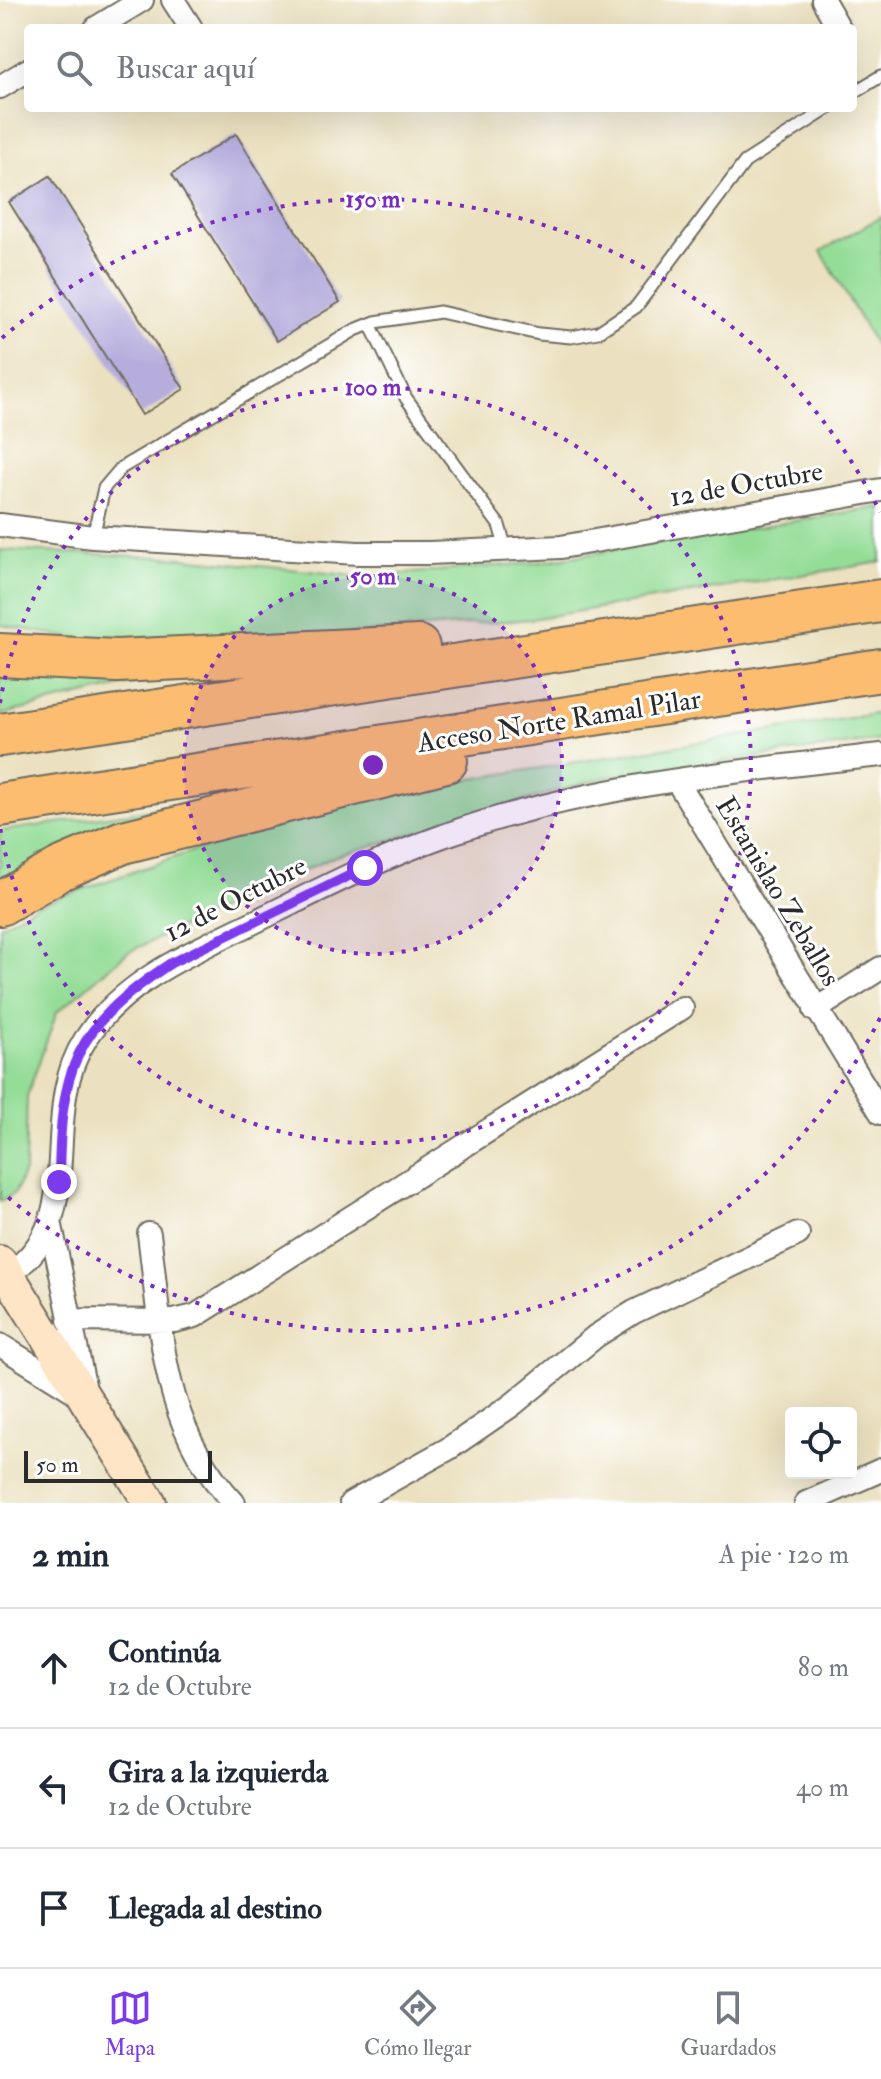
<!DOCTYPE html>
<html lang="es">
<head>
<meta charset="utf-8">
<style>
  body { margin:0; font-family:"IM FELL Double Pica",serif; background:#f2f2f3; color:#1f2937 }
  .controls { position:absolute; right:24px; bottom:24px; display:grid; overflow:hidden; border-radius:8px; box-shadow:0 8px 32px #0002 }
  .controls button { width:72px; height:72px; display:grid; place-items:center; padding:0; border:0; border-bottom:2px solid #e0e1e3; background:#fff; color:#1f2937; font:40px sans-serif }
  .scale { position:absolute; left:24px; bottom:20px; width:188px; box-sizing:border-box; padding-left:8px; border:4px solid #2b2b2b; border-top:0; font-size:22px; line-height:28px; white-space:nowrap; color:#2b2b2b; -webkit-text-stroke:6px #fff; paint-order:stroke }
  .stop { position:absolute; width:24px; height:24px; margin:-18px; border:6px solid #7c3aed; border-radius:50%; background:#fff }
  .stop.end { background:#7c3aed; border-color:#fff; box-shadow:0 2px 8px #0008 }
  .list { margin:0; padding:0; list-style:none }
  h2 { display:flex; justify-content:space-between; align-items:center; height:104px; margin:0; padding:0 32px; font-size:34px }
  h2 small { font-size:26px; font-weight:400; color:#747a83 }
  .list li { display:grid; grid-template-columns:52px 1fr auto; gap:24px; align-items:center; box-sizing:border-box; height:120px; padding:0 32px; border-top:2px solid #e0e1e3 }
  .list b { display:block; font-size:30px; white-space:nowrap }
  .list p { margin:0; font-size:26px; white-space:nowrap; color:#747a83 }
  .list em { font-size:26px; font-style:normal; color:#747a83 }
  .icon { flex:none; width:44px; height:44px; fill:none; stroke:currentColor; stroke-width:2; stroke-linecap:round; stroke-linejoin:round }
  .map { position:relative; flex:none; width:881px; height:1503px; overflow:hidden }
  .search { position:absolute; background:#fff; box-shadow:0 8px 32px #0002; left:24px; right:24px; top:24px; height:88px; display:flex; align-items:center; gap:20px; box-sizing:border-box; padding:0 28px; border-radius:8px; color:#747a83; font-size:30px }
  .sheet { height:464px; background:#fff }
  nav { display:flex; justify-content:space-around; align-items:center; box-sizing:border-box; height:112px; border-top:2px solid #e0e1e3; background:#fff; font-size:22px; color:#747a83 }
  nav a { display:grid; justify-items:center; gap:4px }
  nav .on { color:#7c3aed }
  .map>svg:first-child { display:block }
</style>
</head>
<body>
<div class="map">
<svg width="881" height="1503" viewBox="0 0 881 1503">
  <rect width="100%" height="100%" fill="#fff"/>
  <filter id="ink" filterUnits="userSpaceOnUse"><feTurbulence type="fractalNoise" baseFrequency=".0125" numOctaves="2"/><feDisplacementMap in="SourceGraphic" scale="16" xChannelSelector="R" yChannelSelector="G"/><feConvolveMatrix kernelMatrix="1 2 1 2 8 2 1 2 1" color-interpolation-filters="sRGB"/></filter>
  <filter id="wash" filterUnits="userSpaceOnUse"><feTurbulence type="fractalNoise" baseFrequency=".006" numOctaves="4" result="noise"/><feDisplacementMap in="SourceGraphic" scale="32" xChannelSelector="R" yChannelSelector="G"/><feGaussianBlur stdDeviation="1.8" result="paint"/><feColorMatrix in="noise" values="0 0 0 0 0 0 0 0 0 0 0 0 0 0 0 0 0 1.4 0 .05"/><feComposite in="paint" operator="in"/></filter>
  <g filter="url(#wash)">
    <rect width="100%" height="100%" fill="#ebe1c0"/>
    <path fill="#94dd97" stroke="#608461" stroke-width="2" d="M881,217V355L821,251Z
      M881,507V562L531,619L342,635L107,644L0,625V550L183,558L366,577L533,563Z
      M0,674L142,681L0,715Z
      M881,713V740L602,778L333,857L128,952L57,1012L27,1096L25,1169L15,1193L0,1202V926L35,906L336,801Z
      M293,790L0,888V831Z"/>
    <g id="blocks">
      <path fill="#b6addd" d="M236,134L340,302L277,341L172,174Z
        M50,176L184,389L142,415L9,202Z"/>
    </g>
  </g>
  <g filter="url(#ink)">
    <use href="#blocks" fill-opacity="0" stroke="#6e6b5f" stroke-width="2"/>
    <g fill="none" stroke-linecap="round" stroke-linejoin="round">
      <defs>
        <path id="lane" d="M853,93L881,76
          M370,324L406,398L499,525L506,549
          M93,537L104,488L121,468L355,330L375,322L440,312L539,334L571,337L598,332L636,307L745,162L829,108"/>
        <path id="street" d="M173,0L191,28
          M823,0L839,28
          M96,28L142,0
          M0,87L28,70
          M0,525L93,537L358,553H429L561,547L881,490
          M677,781L881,1113
          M815,1010L881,968
          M51,1226L84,1385
          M149,1234C162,1334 161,1426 234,1503
          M0,1279C95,1227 35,1118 85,1040C122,982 190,953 250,924C314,893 376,860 443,836C581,786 735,771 881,755
          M69,1320L174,1321L195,1316L682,1008
          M0,1345L77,1393
          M351,1503L448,1449L512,1405L596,1336L634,1312L798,1234
          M806,1503L881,1470"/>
        <path id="secondary" d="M0,1262L150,1503"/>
        <path id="highway" d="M0,655L117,661L418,647
          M0,735L881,601
          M0,805L881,670
          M0,904L60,869L123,842L446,761"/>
      </defs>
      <use href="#lane" stroke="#6e6b5f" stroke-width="15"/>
      <use href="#street" stroke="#6e6b5f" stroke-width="26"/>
      <use href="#secondary" stroke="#6e6b5f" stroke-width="36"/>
      <use href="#highway" stroke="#6e6b5f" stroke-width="46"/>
      <use href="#lane" stroke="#fff" stroke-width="11"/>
      <use href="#street" stroke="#fff" stroke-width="22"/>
      <use href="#secondary" stroke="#fee5c5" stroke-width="32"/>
      <use href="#highway" stroke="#fcbd6f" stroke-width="42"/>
    </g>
  </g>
  <g fill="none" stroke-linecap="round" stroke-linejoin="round" filter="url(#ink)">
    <path stroke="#7c3aed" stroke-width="10" d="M59,1182C60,1068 73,1028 171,963L365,868"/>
  </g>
  <circle cx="373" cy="765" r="189" fill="#7b2cbf" fill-opacity=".12"/>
  <g fill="none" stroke="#7b2cbf" stroke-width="4" stroke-dasharray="4 8">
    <circle cx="373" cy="765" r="189"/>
    <path d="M0 703A378 378 0 1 1 0 827"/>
    <path d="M880 1018A566 566 0 0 1 2 1192M2 338A566 566 0 0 1 880 512"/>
  </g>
  <g text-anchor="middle" stroke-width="6" stroke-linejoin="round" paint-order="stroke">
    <g font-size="28" fill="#2b2b2b" stroke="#fff">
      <text transform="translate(746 483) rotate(-10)" y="10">12 de Octubre</text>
      <text transform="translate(559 720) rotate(-9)" y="10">Acceso Norte Ramal Pilar</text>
      <text transform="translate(779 891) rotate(59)" y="10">Estanislao Zeballos</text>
      <text transform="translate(235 898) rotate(-27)" y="10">12 de Octubre</text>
    </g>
  </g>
  <circle cx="373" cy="765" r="12" fill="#7b2cbf" stroke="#fff" stroke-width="4"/>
  <g font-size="24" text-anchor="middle" font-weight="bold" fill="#7b2cbf" stroke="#fff" stroke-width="6" stroke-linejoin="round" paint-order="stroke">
    <text x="373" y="207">150 m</text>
    <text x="373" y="395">100 m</text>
    <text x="373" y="584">50 m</text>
  </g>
</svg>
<div class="controls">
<button><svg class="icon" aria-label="locate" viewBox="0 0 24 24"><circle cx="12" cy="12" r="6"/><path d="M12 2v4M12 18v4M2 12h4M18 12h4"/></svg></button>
</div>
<div class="scale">50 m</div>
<div class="stop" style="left:365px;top:868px"></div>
<div class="stop end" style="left:59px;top:1182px"></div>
<div class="search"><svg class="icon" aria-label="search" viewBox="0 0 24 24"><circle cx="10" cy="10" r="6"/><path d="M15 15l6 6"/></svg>Buscar aquí</div>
</div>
<section class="sheet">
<h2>2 min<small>A pie · 120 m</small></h2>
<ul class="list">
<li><svg class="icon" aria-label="ahead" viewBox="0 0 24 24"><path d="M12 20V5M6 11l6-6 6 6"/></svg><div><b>Continúa</b><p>12 de Octubre</p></div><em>80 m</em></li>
<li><svg class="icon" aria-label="left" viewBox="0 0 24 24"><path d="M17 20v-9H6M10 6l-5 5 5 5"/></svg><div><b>Gira a la izquierda</b><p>12 de Octubre</p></div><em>40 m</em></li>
<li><svg class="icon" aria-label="arrive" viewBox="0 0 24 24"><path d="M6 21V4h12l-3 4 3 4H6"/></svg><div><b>Llegada al destino</b></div></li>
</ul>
</section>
<nav>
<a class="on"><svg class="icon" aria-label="map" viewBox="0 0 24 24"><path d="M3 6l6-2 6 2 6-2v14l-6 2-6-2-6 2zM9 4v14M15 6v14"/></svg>Mapa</a>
<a><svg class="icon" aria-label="directions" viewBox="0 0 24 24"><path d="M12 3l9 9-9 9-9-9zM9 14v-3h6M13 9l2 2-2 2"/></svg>Cómo llegar</a>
<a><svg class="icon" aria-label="saved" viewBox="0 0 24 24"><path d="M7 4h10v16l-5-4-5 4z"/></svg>Guardados</a>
</nav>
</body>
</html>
